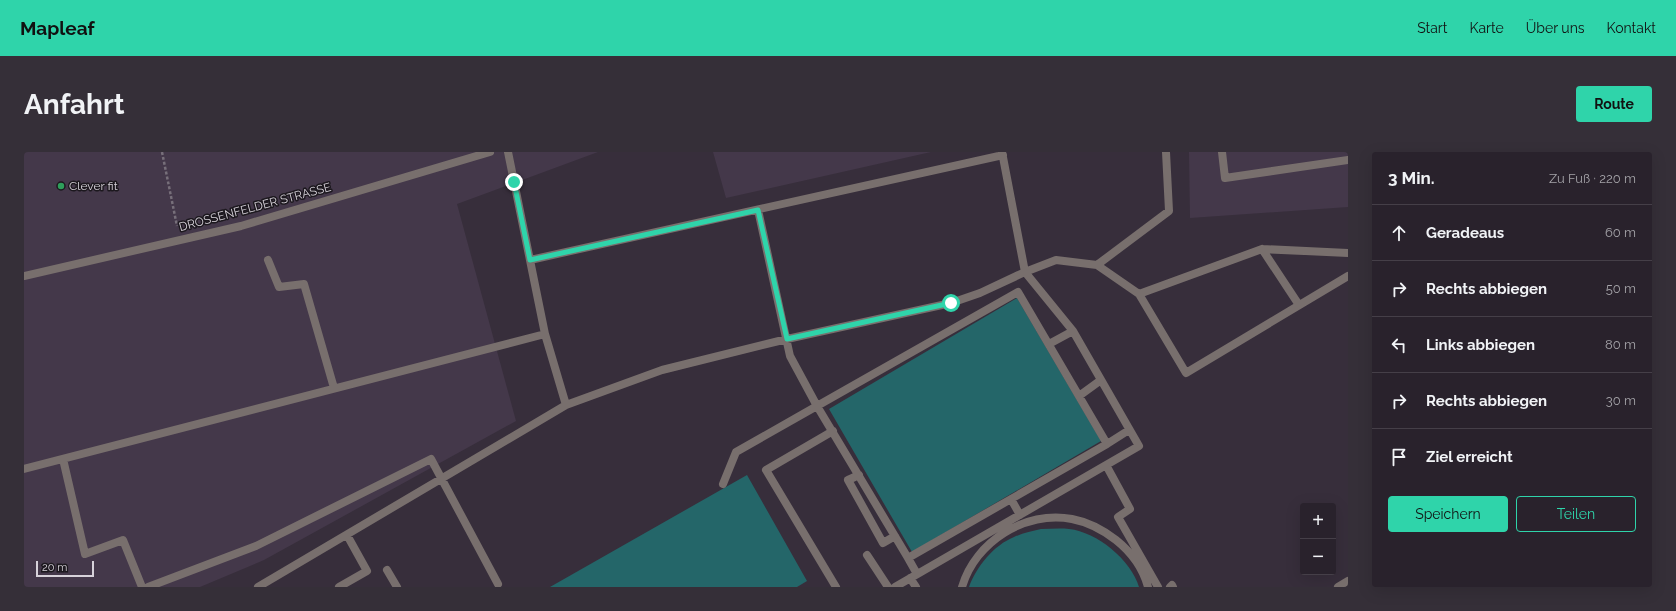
<!DOCTYPE html>
<html lang="de">
<head>
<meta charset="utf-8">
<style>
  body { margin:0; font-family:Raleway,sans-serif; background:#352f38; color:#f1f3f6 }
  .controls { position:absolute; right:12px; bottom:12px; display:grid; overflow:hidden; border-radius:4px; box-shadow:0 4px 16px #0002 }
  .controls button { width:36px; height:36px; display:grid; place-items:center; padding:0; border:0; border-bottom:1px solid #453f48; background:#29222c; color:#f1f3f6; font:20px sans-serif }
  .scale { position:absolute; left:12px; bottom:10px; width:58px; box-sizing:border-box; padding-left:4px; border:2px solid #d7d2da; border-top:0; font-size:11px; line-height:14px; white-space:nowrap; color:#d7d2da; -webkit-text-stroke:3px #1c181e; paint-order:stroke }
  .stop { position:absolute; width:12px; height:12px; margin:-9px; border:3px solid #2fd4aa; border-radius:50%; background:#fff }
  .stop.end { background:#2fd4aa; border-color:#fff; box-shadow:0 1px 4px #0008 }
  .list { margin:0; padding:0; list-style:none }
  h2 { display:flex; justify-content:space-between; align-items:center; height:52px; margin:0; padding:0 16px; font-size:17px }
  h2 small { font-size:13px; font-weight:400; color:#a5a4a9 }
  .list li { display:grid; grid-template-columns:26px 1fr auto; gap:12px; align-items:center; box-sizing:border-box; height:56px; padding:0 16px; border-top:1px solid #453f48 }
  .list b { display:block; font-size:15px; white-space:nowrap }
  .list em { font-size:13px; font-style:normal; color:#a5a4a9 }
  .actions { display:flex; gap:8px; padding:12px 16px }
  .actions a { flex:1; padding:9px 0; border:1px solid #2fd4aa; border-radius:4px; text-align:center; font-size:14px; color:#2fd4aa }
  .actions .main { background:#2fd4aa; color:#111 }
  .icon { flex:none; width:22px; height:22px; fill:none; stroke:currentColor; stroke-width:2; stroke-linecap:round; stroke-linejoin:round }
  .map { position:relative; flex:none; width:1324px; height:435px; overflow:hidden; border-radius:4px }
  header { display:flex; align-items:center; gap:24px; box-sizing:border-box; height:56px; padding:0 20px; background:#2fd4aa; color:#111 }
  header strong { font-size:19px }
  nav { display:flex; gap:22px; margin-inline-start:auto; font-size:14px }
  .intro { display:flex; align-items:center; justify-content:space-between; box-sizing:border-box; height:96px; padding:0 24px }
  h1 { margin:0; font-size:28px }
  .button { padding:10px 18px; border-radius:4px; background:#2fd4aa; color:#111; font-size:14px; font-weight:700 }
  main { display:flex; gap:24px; padding:0 24px }
  aside { flex:1; background:#29222c; border-radius:4px; box-shadow:0 4px 16px #0002 }
  .map>svg:first-child { display:block }
</style>
</head>
<body>
<header>
<strong>Mapleaf</strong>
<nav><a>Start</a><a>Karte</a><a>Über uns</a><a>Kontakt</a></nav>
</header>
<div class="intro"><h1>Anfahrt</h1><a class="button">Route</a></div>
<main>
<div class="map">
<svg width="1324" height="435" viewBox="0 0 1324 435">
  <rect width="100%" height="100%" fill="#372e3b"/>
  <path fill="#44384a" d="M0,0H574L433,52L492,269L240,408L176,435H0Z
    M689,0H907L702,46Z
    M1165,0H1324V55L1166,66Z"/>
  <path fill="#246669" d="M993,146L1077,289L888,400L805,257Z
    M723,323L783,429L773,435H526Z
    M1017,377C1026,377 1036,376 1045,377C1073,380 1107,408 1115,435H945C952,415 970,393 990,385C999,381 1008,379 1017,377Z"/>
  <g fill="none" stroke-linecap="round" stroke-linejoin="round">
    <path stroke="#776f7a" stroke-width="2.5" stroke-dasharray="3 2" stroke-linecap="butt" d="M138,0L153,74"/>
    <path stroke="#786f6d" stroke-width="8" d="M1198,0L1201,26L1324,8
      M1238,97L1275,153
      M244,108L255,135L280,132L310,236
      M506,108L979,3
      M1073,113L1115,142L1162,221L1324,124
      M994,140L1083,292L884,406L793,254Z
      M1115,142L1238,97L1324,101
      M521,182L542,253L638,218L763,187L927,151L956,141L1001,120L1032,108L1073,113L1145,59L1142,0
      M1025,192L1049,179
      M1055,244L1077,228
      M809,279L742,318L812,435
      M1083,292L1105,278
      M39,307L61,402L99,388L118,435
      M1082,313L1106,357L1094,365L1134,435
      M0,317L521,182L484,0
      M835,323L824,328L859,391L871,384
      M699,332L712,300L793,254L766,204L734,58
      M987,347L996,363
      M843,403L864,435
      M884,406L893,422
      M363,418L373,435
      M886,426L892,435
      M124,435L232,394L407,307L474,432
      M234,435L542,253
      M315,435L343,419L323,383
      M871,435L1115,294L1049,179L1001,120L978,0
      M938,435C951,390 1001,358 1048,367C1064,370 1079,378 1092,388C1107,400 1119,416 1124,435
      M1146,435L1148,433L1149,435
      M1314,435L1324,429"/>
    <path stroke="#786f6d" stroke-width="8" d="M0,124L217,74L466,0"/>
  </g>
  <g fill="none" stroke-linecap="round" stroke-linejoin="round">
    <path stroke="#2fd4aa" stroke-width="5" d="M490,30L506,108L734,58L763,187L927,151"/>
  </g>
  <circle fill="#2e9e5b" stroke="#1c181e" stroke-width="1.5" cx="37" cy="34" r="4"/>
  <g text-anchor="middle" stroke-width="3" stroke-linejoin="round" paint-order="stroke">
    <g font-size="12" fill="#d7d2da" stroke="#1c181e" text-anchor="start">
      <text x="45" y="38">Clever fit</text>
    </g>
    <g font-size="12" fill="#d7d2da" stroke="#1c181e">
      <text transform="translate(231 55) rotate(-15)" y="4">DROSSENFELDER STRASSE</text>
    </g>
  </g>
</svg>
<div class="controls">
<button>+</button>
<button>−</button>
</div>
<div class="scale">20 m</div>
<div class="stop" style="left:927px;top:151px"></div>
<div class="stop end" style="left:490px;top:30px"></div>
</div>
<aside>
<h2>3 Min.<small>Zu Fuß · 220 m</small></h2>
<ul class="list">
<li><svg class="icon" aria-label="ahead" viewBox="0 0 24 24"><path d="M12 20V5M6 11l6-6 6 6"/></svg><div><b>Geradeaus</b></div><em>60 m</em></li>
<li><svg class="icon" aria-label="right" viewBox="0 0 24 24"><path d="M7 20v-9h11M14 6l5 5-5 5"/></svg><div><b>Rechts abbiegen</b></div><em>50 m</em></li>
<li><svg class="icon" aria-label="left" viewBox="0 0 24 24"><path d="M17 20v-9H6M10 6l-5 5 5 5"/></svg><div><b>Links abbiegen</b></div><em>80 m</em></li>
<li><svg class="icon" aria-label="right" viewBox="0 0 24 24"><path d="M7 20v-9h11M14 6l5 5-5 5"/></svg><div><b>Rechts abbiegen</b></div><em>30 m</em></li>
<li><svg class="icon" aria-label="arrive" viewBox="0 0 24 24"><path d="M6 21V4h12l-3 4 3 4H6"/></svg><div><b>Ziel erreicht</b></div></li>
</ul>
<div class="actions"><a class="main">Speichern</a><a>Teilen</a></div>
</aside>
</main>
</body>
</html>
